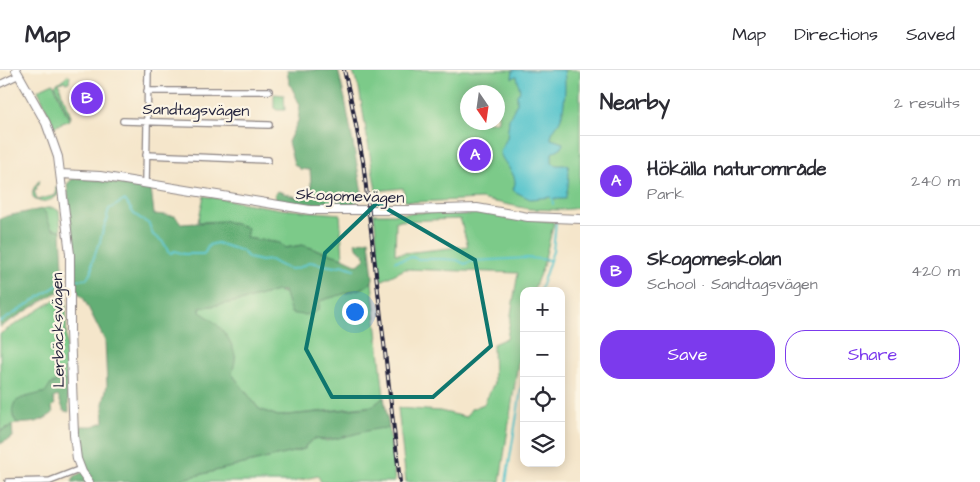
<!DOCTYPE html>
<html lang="en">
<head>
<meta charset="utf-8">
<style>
  body { margin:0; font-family:"Architects Daughter",sans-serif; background:#f2f2f3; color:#2b2b33 }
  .controls { position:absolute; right:15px; bottom:15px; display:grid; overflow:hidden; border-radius:10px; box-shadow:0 2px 12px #0003 }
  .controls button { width:45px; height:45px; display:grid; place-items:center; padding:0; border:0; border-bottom:1px solid #e1e1e2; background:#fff; color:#2b2b33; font:25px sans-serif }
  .compass { position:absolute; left:460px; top:15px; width:45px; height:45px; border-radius:50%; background:#fff; box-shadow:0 2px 12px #0003; rotate:167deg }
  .you { position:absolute; left:354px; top:241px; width:18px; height:18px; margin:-12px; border:4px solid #fff; border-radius:50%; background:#1a73e8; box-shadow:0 0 0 8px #1a73e833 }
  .badge { display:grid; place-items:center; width:32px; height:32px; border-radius:50%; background:#7c3aed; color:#fff; font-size:16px; font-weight:700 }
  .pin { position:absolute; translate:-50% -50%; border:2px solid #fff; box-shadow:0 1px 5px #0006 }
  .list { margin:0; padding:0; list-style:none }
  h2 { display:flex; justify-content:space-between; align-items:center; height:65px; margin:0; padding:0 20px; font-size:21px }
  h2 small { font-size:16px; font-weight:400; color:#7c7c81 }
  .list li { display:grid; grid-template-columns:32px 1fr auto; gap:15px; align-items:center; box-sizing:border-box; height:90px; padding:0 20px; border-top:1px solid #e1e1e2 }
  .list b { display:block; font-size:19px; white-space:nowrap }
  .list p { margin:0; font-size:16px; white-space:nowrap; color:#7c7c81 }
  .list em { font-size:16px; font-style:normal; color:#7c7c81 }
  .actions { display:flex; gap:10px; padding:15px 20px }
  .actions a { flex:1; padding:11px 0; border:1px solid #7c3aed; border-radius:20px; text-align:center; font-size:18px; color:#7c3aed }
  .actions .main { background:#7c3aed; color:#fff }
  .icon { flex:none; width:28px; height:28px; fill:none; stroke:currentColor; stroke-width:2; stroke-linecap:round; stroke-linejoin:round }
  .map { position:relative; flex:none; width:580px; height:412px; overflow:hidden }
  header { display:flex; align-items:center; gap:30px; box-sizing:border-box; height:70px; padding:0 25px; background:#fff; border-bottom:1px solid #e1e1e2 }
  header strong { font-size:24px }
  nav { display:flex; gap:28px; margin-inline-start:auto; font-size:18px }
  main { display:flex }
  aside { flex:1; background:#fff }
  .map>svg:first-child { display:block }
</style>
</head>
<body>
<header>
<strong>Map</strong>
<nav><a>Map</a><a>Directions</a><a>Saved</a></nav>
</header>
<main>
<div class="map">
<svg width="580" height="412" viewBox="0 0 580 412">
  <rect width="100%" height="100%" fill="#fcf5e5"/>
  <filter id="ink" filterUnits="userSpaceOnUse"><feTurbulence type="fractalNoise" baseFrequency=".02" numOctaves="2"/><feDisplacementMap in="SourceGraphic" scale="10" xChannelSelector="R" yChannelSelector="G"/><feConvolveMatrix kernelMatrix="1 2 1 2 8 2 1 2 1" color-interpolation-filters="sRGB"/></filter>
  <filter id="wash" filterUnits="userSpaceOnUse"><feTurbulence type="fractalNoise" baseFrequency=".0096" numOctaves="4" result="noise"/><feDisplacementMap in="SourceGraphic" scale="20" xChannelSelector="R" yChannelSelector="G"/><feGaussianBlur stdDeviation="1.12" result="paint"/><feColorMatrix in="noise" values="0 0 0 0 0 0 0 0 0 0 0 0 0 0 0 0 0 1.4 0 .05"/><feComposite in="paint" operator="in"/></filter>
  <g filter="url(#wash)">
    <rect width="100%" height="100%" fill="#f5e6cb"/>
    <path fill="#7bca89" stroke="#4e7662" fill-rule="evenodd" d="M352,0H580V138L560,140L529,139L481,129L414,132L405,131L403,118L376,121L359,18ZM468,22H498V52H468Z
      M68,5L70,6L69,12L66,13L65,11L59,13L63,28L66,31L71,47L70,49L55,15Z
      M53,13L69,50L54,57L38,20Z
      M274,24L284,25L285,40H277L274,38Z
      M40,109L39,114L36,115L37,119L34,120L37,130L56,125V117H59L58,125C51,131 42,134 34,129C30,121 35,116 40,109Z
      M204,126L280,139L340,144L343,188L302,175L285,178L280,173L246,168L226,151L198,152Z
      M47,138H54L59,141L61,160L53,159C47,153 48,144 42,139Z
      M450,141H477L554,152L543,196L533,221H524V253L500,412H406L398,338L440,341L466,347L471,339L484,334L494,313L493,274L507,268L518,203L405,199L381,211L374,144H396ZM460,149L468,176L395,184L396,151Z
      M372,212L384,327L373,336L278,346L259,339L232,304L235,286L200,242V238L240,231L276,221L319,231L363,218Z
      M61,226H66L67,311C47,311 55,319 43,323C33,327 24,328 15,332L13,347L17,353L0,361V264Z
      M376,358H389L395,412H321L318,406L292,412H170L305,379V376L314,369L327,371Z"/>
    <path fill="#64ae75" stroke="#436858" d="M287,0H338L345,29L363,128L352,135H308L276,130L274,125L278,121L298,128L312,126L310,100L300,99L294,94L288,72L298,51L300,35L289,12Z
      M82,108L151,118L154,144L175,146L182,154L226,151L248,158L246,168L280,173L285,178L302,175L343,188L358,195L365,189L364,183L358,179L355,173L369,170L373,208L372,212L363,218L320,231L319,239C311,247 301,245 291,243L284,221H277L240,231L200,238V242C217,252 230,265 235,285C236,290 233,299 232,304L259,339L278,346L361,338L373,336L384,327L389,358C363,358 339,373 314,369L305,376V379L170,412H72L75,406L85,401L79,378L81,356H93L104,352L103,334L107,315L105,271L83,227L73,219V179L67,114L72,109Z
      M42,139C48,144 47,153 53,159L61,160L64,218L0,257V149L7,146Z
      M58,311H67L69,342L64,341L58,326L53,328L55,334L52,337L53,343C42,352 31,354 17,353C12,346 11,340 15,332L22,328L46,322L51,314Z
      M12,356L13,367L0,374V361Z"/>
    <path fill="#58c5cc" stroke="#3d7484" d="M513,0H564C566,12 565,36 561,48C558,56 551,60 551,69L563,73L562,77L552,83V92L556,95H568C570,101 568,123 565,129H554L552,127L530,129L514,121L513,119C521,106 503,95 500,82L507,68L509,49L517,33V25L520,21L517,6L512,8Z"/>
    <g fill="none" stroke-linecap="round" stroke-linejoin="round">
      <path stroke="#58c5cc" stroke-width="2" d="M552,127L553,134
        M395,191L412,187L417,189H443L457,190L465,194L472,191L528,188L550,190
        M75,210L86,209L92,202V193L98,175L100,173C100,170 105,152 108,149L107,146L109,139L125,130L134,144L149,154L153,165C160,169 166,173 168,182L171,183L175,181L184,184H204L209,175L217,173L242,181L249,188L261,191L271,190C287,200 293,203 310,192L334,197L342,195L354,199
        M540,221L553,181L556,152
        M0,251H2L61,213
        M506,412L524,302"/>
    </g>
  </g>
  <g filter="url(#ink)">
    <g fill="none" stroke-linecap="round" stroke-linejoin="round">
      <defs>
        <path id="minor" d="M0,14L19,5
          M147,21H269
          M123,51L269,55
          M146,85L268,90
          M146,113L148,0
          M8,412L50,411L81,399"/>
        <path id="tertiary" d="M16,0L46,53L58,87L70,184V261L74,365L77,389L82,402L89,412
          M61,104L100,106L310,140H410L477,138L528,147L580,149"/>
      </defs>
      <use href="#minor" stroke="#8c8483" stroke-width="8"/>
      <use href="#tertiary" stroke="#8c8483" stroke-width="10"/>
      <use href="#minor" stroke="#fff" stroke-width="5.5"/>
      <use href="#tertiary" stroke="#fff" stroke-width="8"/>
      <defs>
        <path id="rail" d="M344,0L351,30L363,91L400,412"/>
      </defs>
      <use href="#rail" stroke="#22223b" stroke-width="4"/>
      <use href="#rail" stroke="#fcf5e5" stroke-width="2" stroke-dasharray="5.5" stroke-linecap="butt"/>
    </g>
  </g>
  <path fill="none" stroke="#0f766e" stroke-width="4" stroke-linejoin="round" d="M377,133L475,190L491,276L433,327H332L306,279L325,183Z"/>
  <g text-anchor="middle" stroke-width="4.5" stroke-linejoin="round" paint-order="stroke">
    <g font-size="16" fill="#22223b" stroke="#fcf5e5">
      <text transform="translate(196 39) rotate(1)" y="6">Sandtagsvägen</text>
      <text transform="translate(350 125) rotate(2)" y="6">Skogomevägen</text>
      <text transform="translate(57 260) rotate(-91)" y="6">Lerbäcksvägen</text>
    </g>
  </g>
</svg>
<div class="controls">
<button>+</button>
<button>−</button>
<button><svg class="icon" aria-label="locate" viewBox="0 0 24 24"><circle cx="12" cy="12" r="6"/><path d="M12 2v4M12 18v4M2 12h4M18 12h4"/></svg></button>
<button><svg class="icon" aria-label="layers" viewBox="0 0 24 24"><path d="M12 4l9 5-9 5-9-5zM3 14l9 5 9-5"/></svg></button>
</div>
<svg class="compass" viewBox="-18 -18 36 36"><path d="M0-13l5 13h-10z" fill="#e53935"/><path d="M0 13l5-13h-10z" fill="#7c7c81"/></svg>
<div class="you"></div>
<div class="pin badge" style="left:475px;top:85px">A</div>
<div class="pin badge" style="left:87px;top:28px">B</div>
</div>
<aside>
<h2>Nearby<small>2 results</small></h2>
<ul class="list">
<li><span class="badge">A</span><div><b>Hökälla naturområde</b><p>Park</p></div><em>240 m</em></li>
<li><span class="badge">B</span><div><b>Skogomeskolan</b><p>School · Sandtagsvägen</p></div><em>420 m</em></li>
</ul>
<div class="actions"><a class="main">Save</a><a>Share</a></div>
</aside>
</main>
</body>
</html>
